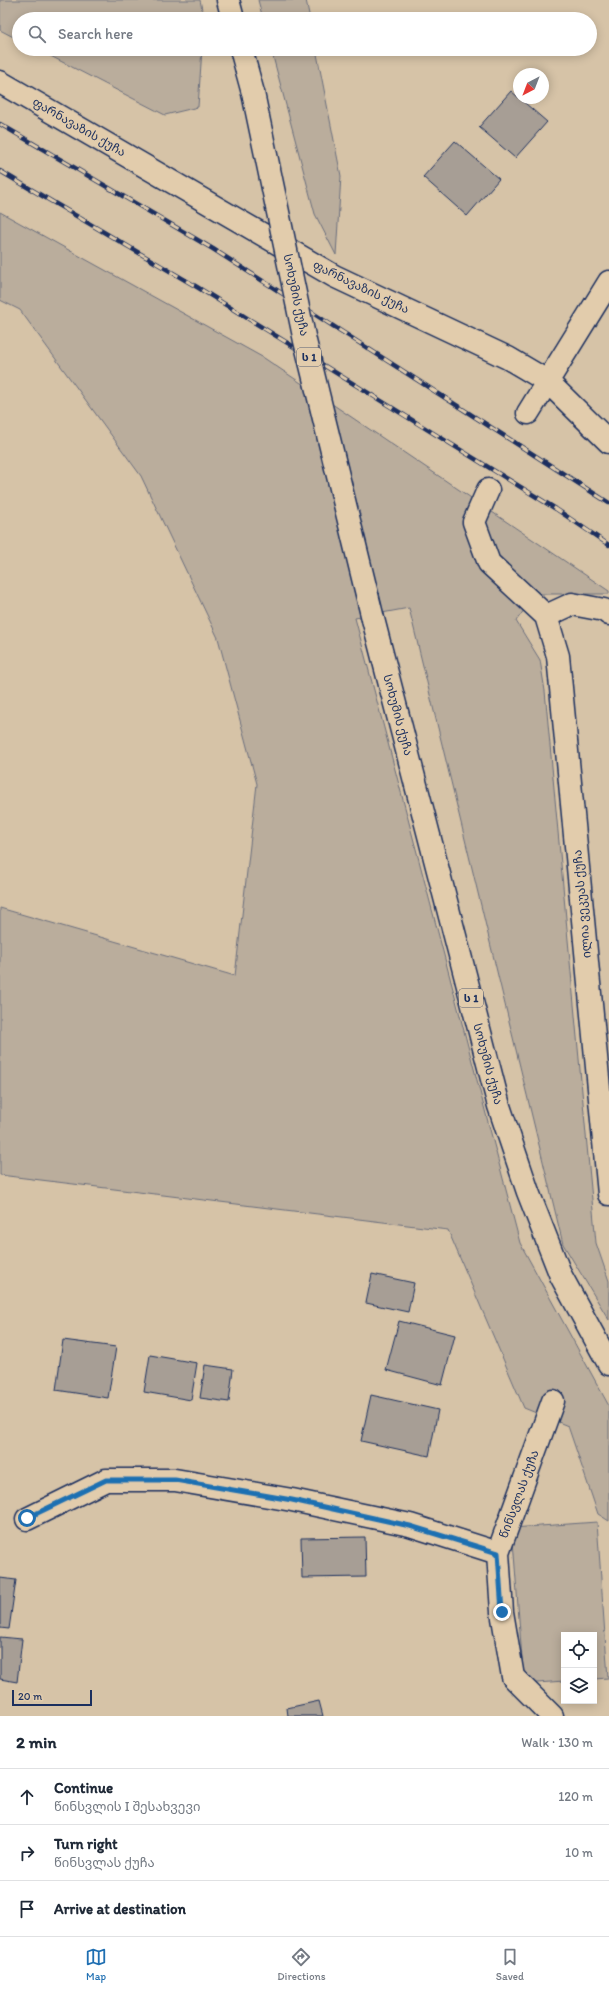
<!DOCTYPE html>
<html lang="en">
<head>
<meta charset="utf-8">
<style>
  body { margin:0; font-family:Itim,"Noto Sans Georgian",sans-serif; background:#f6f6f7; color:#1f2937 }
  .controls { position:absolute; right:12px; bottom:12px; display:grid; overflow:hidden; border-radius:0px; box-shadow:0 2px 10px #0003 }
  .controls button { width:36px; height:36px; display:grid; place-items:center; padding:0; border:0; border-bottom:1px solid #e0e1e3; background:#fff; color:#1f2937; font:20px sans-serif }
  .compass { position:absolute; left:513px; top:68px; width:36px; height:36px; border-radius:50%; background:#fff; box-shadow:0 2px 10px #0003; rotate:222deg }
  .scale { position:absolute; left:12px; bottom:10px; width:80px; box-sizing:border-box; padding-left:4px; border:2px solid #1b2f5e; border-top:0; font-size:11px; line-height:14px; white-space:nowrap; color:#1b2f5e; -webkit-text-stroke:3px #e2ccac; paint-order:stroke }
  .stop { position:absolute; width:12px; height:12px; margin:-9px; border:3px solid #1f6fb2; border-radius:50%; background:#fff }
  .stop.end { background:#1f6fb2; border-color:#fff; box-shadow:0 1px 4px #0008 }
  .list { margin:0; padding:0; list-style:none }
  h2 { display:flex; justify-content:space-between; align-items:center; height:52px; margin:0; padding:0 16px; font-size:17px }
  h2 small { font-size:13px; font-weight:400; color:#747a83 }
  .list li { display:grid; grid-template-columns:26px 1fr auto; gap:12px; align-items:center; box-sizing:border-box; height:56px; padding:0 16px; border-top:1px solid #e0e1e3 }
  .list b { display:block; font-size:15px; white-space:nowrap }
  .list p { margin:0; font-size:13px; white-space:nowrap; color:#747a83 }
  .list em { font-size:13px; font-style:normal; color:#747a83 }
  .icon { flex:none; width:22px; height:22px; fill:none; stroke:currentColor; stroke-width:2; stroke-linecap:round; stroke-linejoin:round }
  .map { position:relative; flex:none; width:609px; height:1716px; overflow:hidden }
  .search { position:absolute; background:#fff; box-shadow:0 2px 10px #0003; left:12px; right:12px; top:12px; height:44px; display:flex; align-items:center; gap:10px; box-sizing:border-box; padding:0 14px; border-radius:22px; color:#747a83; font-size:15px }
  .sheet { height:220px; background:#fff }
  nav { display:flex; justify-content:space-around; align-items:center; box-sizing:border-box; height:56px; border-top:1px solid #e0e1e3; background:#fff; font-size:11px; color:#747a83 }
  nav a { display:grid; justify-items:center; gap:2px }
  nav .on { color:#1f6fb2 }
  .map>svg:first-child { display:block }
</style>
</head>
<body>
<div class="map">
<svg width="609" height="1716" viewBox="0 0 609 1716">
  <rect width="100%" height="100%" fill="#d6c3a7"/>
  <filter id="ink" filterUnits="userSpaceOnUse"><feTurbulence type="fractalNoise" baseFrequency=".025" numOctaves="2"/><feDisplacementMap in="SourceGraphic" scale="8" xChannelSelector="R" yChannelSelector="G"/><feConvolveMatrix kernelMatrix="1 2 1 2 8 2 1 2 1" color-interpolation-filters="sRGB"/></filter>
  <g filter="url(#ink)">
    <path fill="#baad9c" stroke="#6a6e7d" d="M0,0H200L204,19H19V40L0,30Z
      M258,0H306L310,19H263Z
      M37,49H202L198,107L165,115Z
      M271,49H316L341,176L336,255L315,214Z
      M0,212L264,358L609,591V594H536L516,621L540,660L545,691L596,1243L609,1281V1320L563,1244L409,608L355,618L520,1243L609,1406V1521L598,1514L568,1426L524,1408L448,1230L0,1175V908L235,976L257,784L218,638L141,476L20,310L0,300Z
      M597,1522L608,1678L594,1679V1635H564V1681L524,1684L512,1528Z"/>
    <path fill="#a79e95" stroke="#1b2f5e" d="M511,91L547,122L515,158L479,127Z
      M455,141L499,179L467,216L423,177Z
      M372,1274L414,1283L408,1312L366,1303Z
      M399,1321L455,1335L442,1385L386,1370Z
      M63,1340L116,1347L108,1398L56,1390Z
      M150,1355L197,1363L191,1400L144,1392Z
      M205,1365L233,1369L229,1402L200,1398Z
      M371,1395L438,1410L429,1456L361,1441Z
      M365,1537L366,1577L302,1578L301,1538Z
      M0,1578L16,1580L9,1629L0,1628Z
      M0,1637L22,1639L17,1682L0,1679Z
      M319,1701L323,1716H288L287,1708Z"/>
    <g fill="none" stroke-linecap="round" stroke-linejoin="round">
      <defs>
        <path id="minor" d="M0,82L334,276L508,358L547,381L609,442
          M528,413L609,282
          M488,490L474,522L489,563L546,616L558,656L609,1194
          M546,616L572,604L604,610L609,614
          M27,1519L106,1480H175L292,1500L410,1525L498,1553
          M552,1716L513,1677L502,1612L498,1553L553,1401"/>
        <path id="trunk" d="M228,0L233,19
          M241,49L253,93
          M373,619L499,1106L528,1192L561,1276L609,1364"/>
      </defs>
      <use href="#minor" stroke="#1b2f5e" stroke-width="25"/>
      <use href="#trunk" stroke="#1b2f5e" stroke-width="25"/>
      <use href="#minor" stroke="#e2ccac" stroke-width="22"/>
      <use href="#trunk" stroke="#e2ccac" stroke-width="22"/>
      <defs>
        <path id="rail" d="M0,124L213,249L609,503
          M0,171L197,287L556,509L609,545"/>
      </defs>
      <use href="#rail" stroke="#1b2f5e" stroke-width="4.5"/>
      <use href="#rail" stroke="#e2ccac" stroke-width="3" stroke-dasharray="9" stroke-linecap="butt"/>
      <defs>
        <path id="trunk-bridge" d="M253,93L305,341L373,619"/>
      </defs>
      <use href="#trunk-bridge" stroke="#1b2f5e" stroke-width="25" stroke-linecap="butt"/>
      <use href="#trunk-bridge" stroke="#e2ccac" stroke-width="22"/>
    </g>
  </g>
  <g fill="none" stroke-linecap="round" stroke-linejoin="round" filter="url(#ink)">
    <path stroke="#1f6fb2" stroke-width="5" d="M27,1518L106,1480H175L292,1500L410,1526L498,1553L502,1612"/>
  </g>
  <g text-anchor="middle" stroke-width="3" stroke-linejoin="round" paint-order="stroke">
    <g fill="#e2ccac" stroke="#575e75" stroke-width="1">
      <rect x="297" y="348" width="24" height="18" rx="3"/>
      <rect x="459" y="989" width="24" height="18" rx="3"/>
    </g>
    <g font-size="11" font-weight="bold" fill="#1b2f5e">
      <text x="309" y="361">ს 1</text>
      <text x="471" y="1002">ს 1</text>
    </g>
    <g font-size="12" fill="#1b2f5e" stroke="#e2ccac">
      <text transform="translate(79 127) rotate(30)" y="4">ფარნავაზის ქუჩა</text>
      <text transform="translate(361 287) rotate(26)" y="4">ფარნავაზის ქუჩა</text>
      <text transform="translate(296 295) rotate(78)" y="4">სოხუმის ქუჩა</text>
      <text transform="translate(398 715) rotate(75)" y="4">სოხუმის ქუჩა</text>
      <text transform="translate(582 904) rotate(-95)" y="4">ილია ვეკუას ქუჩა</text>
      <text transform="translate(488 1064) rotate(75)" y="4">სოხუმის ქუჩა</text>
      <text transform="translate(519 1494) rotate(-70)" y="4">წინსვლას ქუჩა</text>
    </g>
  </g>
</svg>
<div class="controls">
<button><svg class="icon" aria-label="locate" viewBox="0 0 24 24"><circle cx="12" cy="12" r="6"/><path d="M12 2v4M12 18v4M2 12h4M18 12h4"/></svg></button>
<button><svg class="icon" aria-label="layers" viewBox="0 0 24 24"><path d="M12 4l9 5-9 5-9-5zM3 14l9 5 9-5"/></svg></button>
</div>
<svg class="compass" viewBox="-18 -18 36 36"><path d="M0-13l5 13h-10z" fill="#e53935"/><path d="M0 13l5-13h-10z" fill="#747a83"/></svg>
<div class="scale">20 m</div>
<div class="stop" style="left:27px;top:1518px"></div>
<div class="stop end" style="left:502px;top:1612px"></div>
<div class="search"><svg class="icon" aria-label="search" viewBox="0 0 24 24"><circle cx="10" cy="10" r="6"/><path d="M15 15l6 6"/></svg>Search here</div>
</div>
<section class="sheet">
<h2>2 min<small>Walk · 130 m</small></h2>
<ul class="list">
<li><svg class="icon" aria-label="ahead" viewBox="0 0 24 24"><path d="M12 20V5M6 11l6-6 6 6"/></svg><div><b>Continue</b><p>წინსვლის I შესახვევი</p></div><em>120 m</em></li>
<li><svg class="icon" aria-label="right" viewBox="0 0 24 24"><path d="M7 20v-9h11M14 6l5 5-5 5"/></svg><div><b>Turn right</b><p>წინსვლას ქუჩა</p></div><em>10 m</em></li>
<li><svg class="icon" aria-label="arrive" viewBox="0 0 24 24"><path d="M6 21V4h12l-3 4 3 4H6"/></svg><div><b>Arrive at destination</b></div></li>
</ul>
</section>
<nav>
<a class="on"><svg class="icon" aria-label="map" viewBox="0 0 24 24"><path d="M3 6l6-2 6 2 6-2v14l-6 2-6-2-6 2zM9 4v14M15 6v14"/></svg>Map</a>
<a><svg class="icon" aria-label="directions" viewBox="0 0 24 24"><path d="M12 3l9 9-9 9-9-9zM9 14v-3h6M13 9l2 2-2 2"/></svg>Directions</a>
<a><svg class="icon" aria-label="saved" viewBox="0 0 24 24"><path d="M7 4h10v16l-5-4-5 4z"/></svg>Saved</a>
</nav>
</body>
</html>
